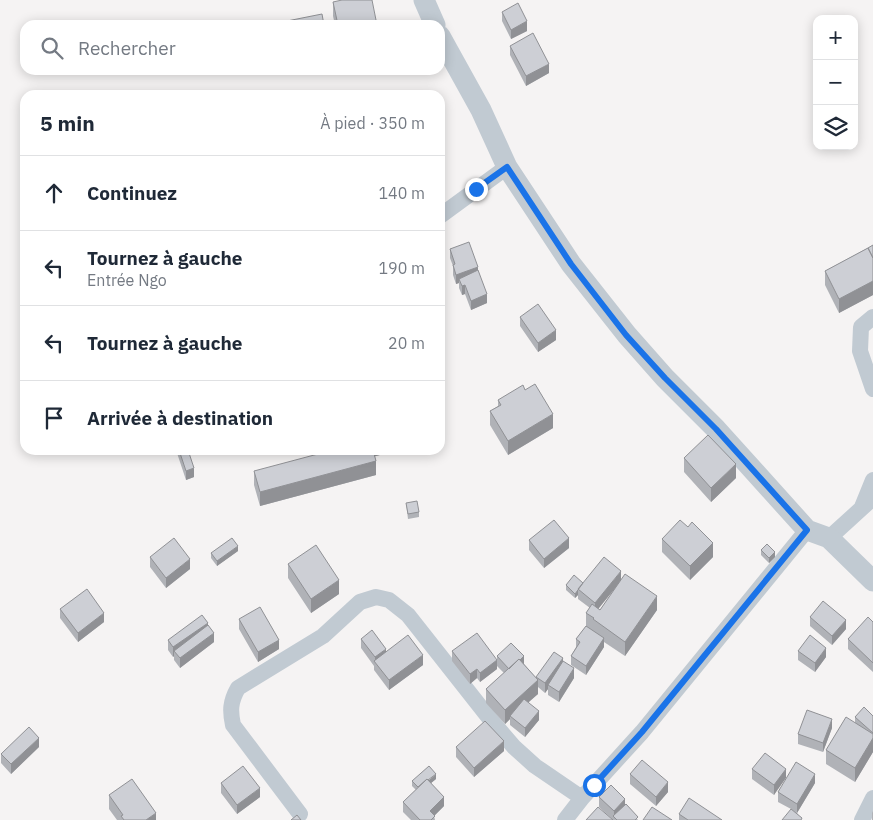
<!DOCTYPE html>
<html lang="fr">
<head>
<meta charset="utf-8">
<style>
  body { margin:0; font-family:"IBM Plex Sans",sans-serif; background:#f2f2f3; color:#1f2937 }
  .controls { position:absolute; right:15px; top:15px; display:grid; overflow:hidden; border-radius:10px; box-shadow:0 2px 12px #0003 }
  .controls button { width:45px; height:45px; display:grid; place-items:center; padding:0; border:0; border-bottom:1px solid #e0e1e3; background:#fff; color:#1f2937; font:25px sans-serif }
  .stop { position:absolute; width:15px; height:15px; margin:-11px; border:4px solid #1a73e8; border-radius:50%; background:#fff }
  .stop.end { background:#1a73e8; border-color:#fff; box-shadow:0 1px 5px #0008 }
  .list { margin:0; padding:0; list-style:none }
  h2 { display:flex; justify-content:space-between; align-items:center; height:65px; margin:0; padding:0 20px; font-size:21px }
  h2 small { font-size:16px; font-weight:400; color:#747a83 }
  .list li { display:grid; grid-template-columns:32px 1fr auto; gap:15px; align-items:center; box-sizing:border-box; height:75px; padding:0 20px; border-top:1px solid #e0e1e3 }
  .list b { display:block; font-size:19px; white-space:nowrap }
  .list p { margin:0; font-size:16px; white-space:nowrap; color:#747a83 }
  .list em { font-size:16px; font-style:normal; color:#747a83 }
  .icon { flex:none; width:28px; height:28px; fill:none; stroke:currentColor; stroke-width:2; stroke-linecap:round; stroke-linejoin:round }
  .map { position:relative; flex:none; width:873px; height:820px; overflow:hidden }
  .search { position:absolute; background:#fff; box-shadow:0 2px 12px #0003; left:20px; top:20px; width:425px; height:55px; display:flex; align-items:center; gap:12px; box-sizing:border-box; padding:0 18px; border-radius:15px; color:#747a83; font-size:19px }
  .panel { position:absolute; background:#fff; box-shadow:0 2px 12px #0003; left:20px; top:90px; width:425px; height:365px; border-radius:15px }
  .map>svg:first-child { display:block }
</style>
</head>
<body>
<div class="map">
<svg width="873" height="820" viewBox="0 0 873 820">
  <rect width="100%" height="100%" fill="#f5f3f3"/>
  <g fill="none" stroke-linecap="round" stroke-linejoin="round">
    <path stroke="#c1cad2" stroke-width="16" d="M440,216L507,167
      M873,317L861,327L860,351L873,389
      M862,507L873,480
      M829,538L873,498
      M300,814L233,725C230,711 230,702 238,688L323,636L360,602L376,597L389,600L408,615L490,719L514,747L535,766L582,798
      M565,820L582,798L642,732L807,530
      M862,820L873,798"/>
    <path stroke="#c1cad2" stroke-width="21" d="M424,0L435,25
      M440,36L481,110L507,167L571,264L627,335L665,378L716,429L807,530L829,538L873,581"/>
  </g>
  <path fill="#b0b2b7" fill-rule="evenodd" d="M333,2L377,25H335L333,16Z
    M502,12L527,31L511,39L502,21Z
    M510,46L549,73L526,86L510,55Z
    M873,245V295L839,313L825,285V271Z
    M450,249L478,271L487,303L471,310L465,294L462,295L459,288V283L456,284L453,275V266L450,258Z
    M520,317L556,340L538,352L520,326Z
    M498,400L553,428L508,455L490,425V411L498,406Z
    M176,450H188L194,477L186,480Z
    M392,450V452L375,456L376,475L260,506L254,485V471Z
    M684,458L736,478L711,502L684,472Z
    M406,503L419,512V517L408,519Z
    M662,539L713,557L690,580L662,552Z
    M529,540L569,548L544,568L529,550Z
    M761,550L775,557L769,563L761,555Z
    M238,551L217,566L211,558V553Z
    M150,557L190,569L166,588L150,567Z
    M288,564L339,594L311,613L288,578Z
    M621,580L657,610L625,656L604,642V647L586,675L571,665V656L576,647V639L586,626V613L590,608L578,599V595L575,598L566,590V585ZM615,588L600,610L598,608Z
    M60,609L104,622L78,642L60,618Z
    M810,617L846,629L832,645L810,626Z
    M239,619L279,649L258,662L239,629Z
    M873,622V672L848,649V639Z
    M208,625L214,642L180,668L174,660V656L173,657L168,650V640Z
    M361,639L386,652L423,665L389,690L374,670V666L361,648Z
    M452,651L497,660V656L524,664L536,678V677L563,662L574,678L559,702L548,695V689L545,693L538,687V694L528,702L539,720L525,737L510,725V719L505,724L486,703V689L504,673L497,666V669L480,682L477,678L470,684L452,661Z
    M798,651L826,657L815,672L798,660Z
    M873,716V752L855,782L826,764V750L855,723V717Z
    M832,728L823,752L798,744V734Z
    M39,747L11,774L1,763V754Z
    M456,747L504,751L474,777L456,757Z
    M752,769H786L774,795L752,779Z
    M630,774L668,792L656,806L630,784Z
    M436,779L431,783L444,806L434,816L435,820H411L403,812V802L416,790L412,786V781Z
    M221,783L260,797L237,814L221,793Z
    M815,783L797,813L802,820L791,809L778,802V792Z
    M109,795L156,820H117L109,809Z
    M599,797L625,804L638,820H613L599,807Z
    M873,811V820H872V813Z
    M679,814L722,820H679Z"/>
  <path fill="#909195" d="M527,21V31L511,39V30Z
    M549,64V73L526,86V76Z
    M478,267V276L459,279V283L456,284V275Z
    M873,281V295L839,313V299Z
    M465,285V294L462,295V286Z
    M487,294V303L471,310V301Z
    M556,330V340L538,352V343Z
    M553,414V428L508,455V441Z
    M275,450H291L275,455Z
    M372,450H392V452L372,457Z
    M376,461V475L260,506V492Z
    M736,464V478L711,502V488Z
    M194,468V477L186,480V471Z
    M569,538V548L544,568V559Z
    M713,543V557L690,580V566Z
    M238,546V551L217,566V561Z
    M775,552V557L769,563V558Z
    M190,559V569L166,588V578Z
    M621,571V581L595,613V603Z
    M339,580V594L311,613V599Z
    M578,590V595L575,598V594Z
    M657,596V610L625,656V642Z
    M104,613V622L78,642V633Z
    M846,620V629L832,645V636Z
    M208,623V632L174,651V656L173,657V647Z
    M214,633V642L180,668V658Z
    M604,638V647L586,675V666Z
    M279,640V649L258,662V652Z
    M826,648V657L815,672V663Z
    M386,649V658L375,661V657Z
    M423,655V665L389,690V680Z
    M524,656V666L509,670Z
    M563,658V668L548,685V689L545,693V683Z
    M497,660V669L480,682V673Z
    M574,668V678L559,702V692Z
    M477,669V678L470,684V674Z
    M538,680V694L512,717L510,716V719L505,724V710Z
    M539,711V720L525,737V728Z
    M832,719V728L823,752V743Z
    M39,738V747L11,774V764Z
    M873,738V752L855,782V768Z
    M504,741V751L474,777V768Z
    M786,769V778L774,795V785Z
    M436,774V779L419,793V789Z
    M815,774V783L797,813V804Z
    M668,782V792L656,806V797Z
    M260,788V797L237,814V805Z
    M444,797V806L430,820V811Z
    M625,799V808L614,817V811Z
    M156,813V820H146Z"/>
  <path fill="#cdcfd5" stroke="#909195" d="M342,0H372L377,25H338L333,2Z
    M518,3L527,21L511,30L502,12Z
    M322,14L324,25H288L287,21Z
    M533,33L549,64L526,76L510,46Z
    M469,242L478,267L456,275L453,265L455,264L450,249Z
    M873,245V258L868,248Z
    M868,248L873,258V281L839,299L825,271Z
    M478,270L487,294L471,301L465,285L462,286L459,279Z
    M538,304L556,330L538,343L520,317Z
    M535,384L553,414L508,441L490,411L501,405L498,400L523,385L525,390Z
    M708,435L736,464L711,488L684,458Z
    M179,450H188L194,468L186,471Z
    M333,450H373L376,461L260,492L254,471Z
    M417,501L419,512L408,514L406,503Z
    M554,520L569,538L544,559L529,540Z
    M680,520L688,527L692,522L713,543L690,566L662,539Z
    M174,538L190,559L166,578L150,557Z
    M232,538L238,546L217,561L211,553Z
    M767,544L775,552L769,558L761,550Z
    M316,545L339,580L311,599L288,564Z
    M604,557L621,571L595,603L578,589Z
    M625,574L657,596L625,642L593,619L594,618L586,613L592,604L600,610Z
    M574,575L583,583L575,594L566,585Z
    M87,589L104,613L78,633L60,609Z
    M823,601L846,620L832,636L810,617Z
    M260,607L279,640L258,652L239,619Z
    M202,615L208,623L173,647L168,640Z
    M868,617L873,622V663L848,639Z
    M208,625L214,633L180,658L174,651Z
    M586,626L604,638L586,666L571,656L580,642L576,639Z
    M372,630L386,649L375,657L361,639Z
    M477,633L497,660L480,673L477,669L470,674L452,651Z
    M408,635L423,655L389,680L374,661Z
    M810,635L826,648L815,663L798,651Z
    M511,643L524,656L520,660L519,659L509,669L497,656Z
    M554,652L563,658L545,683L536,677Z
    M519,659L538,680L505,710L486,689Z
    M563,661L574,668L559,692L548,685Z
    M524,699L539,711L525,728L510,716Z
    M864,707L873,716V733L855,717Z
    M807,710L832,719L823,743L798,734Z
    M846,717L873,734V738L855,768L826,750Z
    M485,721L504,741L474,768L456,747Z
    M29,727L39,738L11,764L1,754Z
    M765,753L786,769L774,785L752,769Z
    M642,760L668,782L656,797L630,774Z
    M796,762L815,774L797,804L778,792Z
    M243,766L260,788L237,805L221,783Z
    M429,766L436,774L428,780L427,779L418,787L412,781Z
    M132,779L156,813L146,820H124L121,816L123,815L109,795Z
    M427,779L444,797L430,811L435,816L431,820H420L403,802Z
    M611,785L625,799L614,811L599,797Z
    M689,798L722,820H688L679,814Z
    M626,804L638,817L635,820H617L613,816Z
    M598,807L613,820H586Z
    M652,807L672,820H643Z
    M791,809L802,818L801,820H782Z
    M297,815L301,820H291Z"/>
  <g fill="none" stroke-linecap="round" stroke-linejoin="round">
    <path stroke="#1a73e8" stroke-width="6" d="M476,189L507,167L571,264L626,335L665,378L716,429L807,530L642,732L594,785"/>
  </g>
</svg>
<div class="controls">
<button>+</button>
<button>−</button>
<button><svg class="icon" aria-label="layers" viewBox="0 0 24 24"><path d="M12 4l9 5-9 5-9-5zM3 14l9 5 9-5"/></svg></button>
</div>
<div class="stop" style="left:594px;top:785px"></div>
<div class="stop end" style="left:476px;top:189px"></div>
<div class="search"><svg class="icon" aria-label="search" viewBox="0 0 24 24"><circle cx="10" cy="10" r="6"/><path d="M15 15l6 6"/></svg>Rechercher</div>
<section class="panel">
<h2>5 min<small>À pied · 350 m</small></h2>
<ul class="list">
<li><svg class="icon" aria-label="ahead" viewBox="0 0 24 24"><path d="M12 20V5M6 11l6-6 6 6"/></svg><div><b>Continuez</b></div><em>140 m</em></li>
<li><svg class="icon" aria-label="left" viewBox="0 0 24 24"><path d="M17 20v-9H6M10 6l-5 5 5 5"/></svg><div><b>Tournez à gauche</b><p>Entrée Ngo</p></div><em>190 m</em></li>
<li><svg class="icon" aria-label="left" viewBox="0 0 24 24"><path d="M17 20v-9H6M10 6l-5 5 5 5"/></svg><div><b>Tournez à gauche</b></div><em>20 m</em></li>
<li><svg class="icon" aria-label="arrive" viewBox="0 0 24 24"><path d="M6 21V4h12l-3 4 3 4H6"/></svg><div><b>Arrivée à destination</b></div></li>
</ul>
</section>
</div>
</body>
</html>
